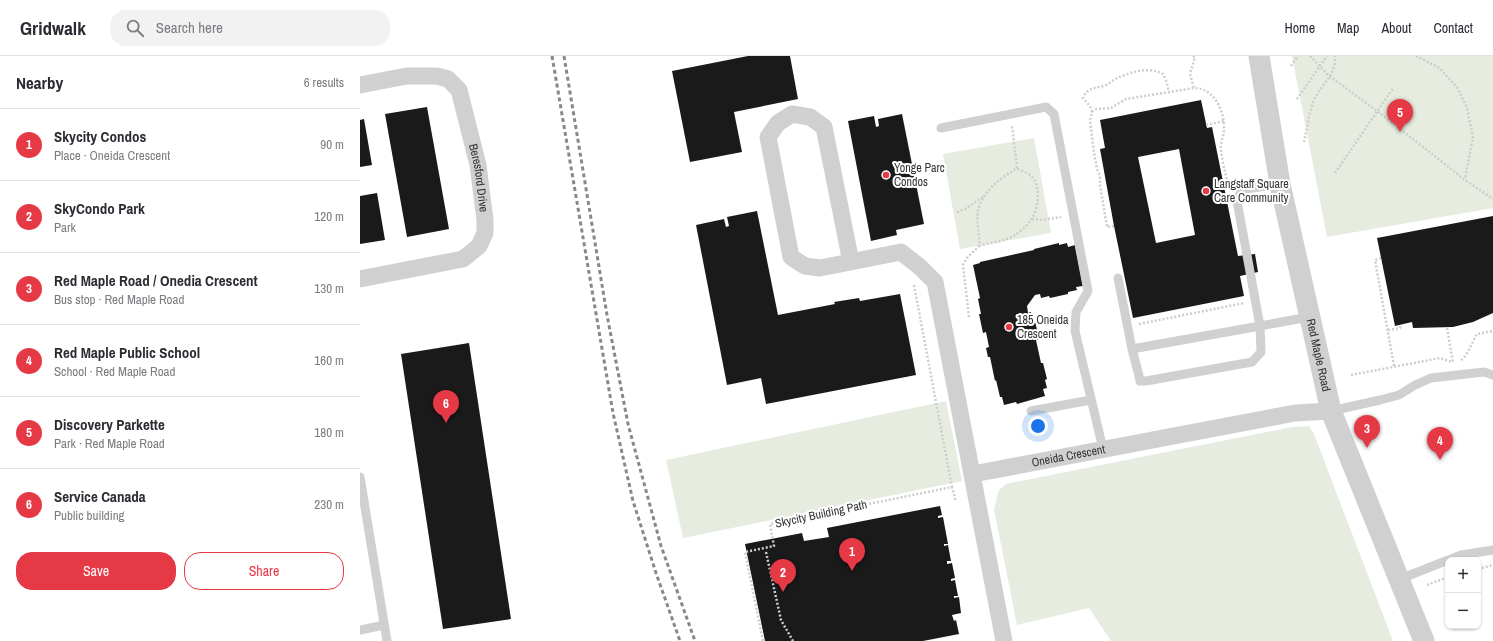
<!DOCTYPE html>
<html lang="en">
<head>
<meta charset="utf-8">
<style>
  body { margin:0; font-family:"Archivo Narrow",sans-serif; background:#f2f2f3; color:#2b2b33 }
  .controls { position:absolute; right:12px; bottom:12px; display:grid; overflow:hidden; border-radius:8px; box-shadow:0 1px 3px #0004 }
  .controls button { width:36px; height:36px; display:grid; place-items:center; padding:0; border:0; border-bottom:1px solid #e1e1e2; background:#fff; color:#2b2b33; font:20px sans-serif }
  .you { position:absolute; left:678px; top:370px; width:14px; height:14px; margin:-10px; border:3px solid #fff; border-radius:50%; background:#1a73e8; box-shadow:0 0 0 6px #1a73e833 }
  .badge { display:grid; place-items:center; width:26px; height:26px; border-radius:50%; background:#e63946; color:#fff; font-size:13px; font-weight:700 }
  .pin { position:absolute; translate:-50% -33px; filter:drop-shadow(0 1px 2px #0008) }
  .pin::after { content:''; position:absolute; top:21px; width:14px; height:12px; background:inherit; clip-path:polygon(0 0,100% 0,50% 100%) }
  .list { margin:0; padding:0; list-style:none }
  h2 { display:flex; justify-content:space-between; align-items:center; height:52px; margin:0; padding:0 16px; font-size:17px }
  h2 small { font-size:13px; font-weight:400; color:#7c7c81 }
  .list li { display:grid; grid-template-columns:26px 1fr auto; gap:12px; align-items:center; box-sizing:border-box; height:72px; padding:0 16px; border-top:1px solid #e1e1e2 }
  .list b { display:block; font-size:15px; white-space:nowrap }
  .list p { margin:0; font-size:13px; white-space:nowrap; color:#7c7c81 }
  .list em { font-size:13px; font-style:normal; color:#7c7c81 }
  .actions { display:flex; gap:8px; padding:12px 16px }
  .actions a { flex:1; padding:9px 0; border:1px solid #e63946; border-radius:16px; text-align:center; font-size:14px; color:#e63946 }
  .actions .main { background:#e63946; color:#fff }
  .icon { flex:none; width:22px; height:22px; fill:none; stroke:currentColor; stroke-width:2; stroke-linecap:round; stroke-linejoin:round }
  .map { position:relative; flex:none; width:1133px; height:585px; overflow:hidden }
  header { display:flex; align-items:center; gap:24px; box-sizing:border-box; height:56px; padding:0 20px; background:#fff; border-bottom:1px solid #e1e1e2 }
  header strong { font-size:19px }
  nav { display:flex; gap:22px; margin-inline-start:auto; font-size:14px }
  .search { width:280px; height:36px; background:#f2f2f3; display:flex; align-items:center; gap:10px; box-sizing:border-box; padding:0 14px; border-radius:16px; color:#7c7c81; font-size:15px }
  main { display:flex }
  aside { flex:1; background:#fff }
  .map>svg:first-child { display:block }
</style>
</head>
<body>
<header>
<strong>Gridwalk</strong>
<div class="search"><svg class="icon" aria-label="search" viewBox="0 0 24 24"><circle cx="10" cy="10" r="6"/><path d="M15 15l6 6"/></svg>Search here</div>
<nav><a>Home</a><a>Map</a><a>About</a><a>Contact</a></nav>
</header>
<main>
<aside>
<h2>Nearby<small>6 results</small></h2>
<ul class="list">
<li><span class="badge">1</span><div><b>Skycity Condos</b><p>Place · Oneida Crescent</p></div><em>90 m</em></li>
<li><span class="badge">2</span><div><b>SkyCondo Park</b><p>Park</p></div><em>120 m</em></li>
<li><span class="badge">3</span><div><b>Red Maple Road / Onedia Crescent</b><p>Bus stop · Red Maple Road</p></div><em>130 m</em></li>
<li><span class="badge">4</span><div><b>Red Maple Public School</b><p>School · Red Maple Road</p></div><em>160 m</em></li>
<li><span class="badge">5</span><div><b>Discovery Parkette</b><p>Park · Red Maple Road</p></div><em>180 m</em></li>
<li><span class="badge">6</span><div><b>Service Canada</b><p>Public building</p></div><em>230 m</em></li>
</ul>
<div class="actions"><a class="main">Save</a><a>Share</a></div>
</aside>
<div class="map">
<svg width="1133" height="585" viewBox="0 0 1133 585">
  <rect width="100%" height="100%" fill="#fff"/>
  <path fill="#e6ecdf" d="M932,0H1133V152L967,181Z
    M674,82L691,177L600,193L583,98Z
    M586,345L602,425L323,482L306,404Z
    M949,370L954,378L1033,585H751L729,552L657,569L634,453L639,434L646,428L932,371Z"/>
  <path fill="#1a1a1a" fill-rule="evenodd" d="M388,0H430L438,43L374,56L382,96L330,106L312,15Z
    M841,44L847,72L852,71L878,200L895,198L898,216L880,220L884,240L773,262L754,170L740,93L745,92L740,64ZM819,93L835,179L796,187L778,101Z
    M67,51L89,173L47,181L25,58Z
    M542,58L564,168L536,174L537,179L511,185L488,65L514,60L516,71L519,70L518,63Z
    M4,63L12,109L0,111V64Z
    M17,137L25,184L0,188V140Z
    M397,155L418,259L475,248L474,246L499,242L500,245L540,238L556,319L406,348L401,322L367,329L336,169L364,163L366,171L369,170L367,161Z
    M1133,160V257L1113,266L1093,271L1053,272L1052,266L1035,270L1017,182Z
    M699,187V189L707,187L708,191L715,189L723,230L716,231L717,234L708,236V238L690,242L689,240L681,242L680,238L675,239L667,250L668,257L671,256L673,265H675L679,283L676,284L681,307H683L687,323L685,324L687,332L683,333L685,340L657,348L656,346L644,349L642,341H640L636,324L635,325L630,301H628L626,292L629,291L626,276L623,277L619,258H621L618,243L620,242L613,209L620,207V206L674,194V193Z
    M109,287L151,563L83,573L41,298Z
    M580,450L582,459L578,460V462L583,461L588,488H584V490L588,489L591,505H587V508L592,507L595,522L591,523V525L595,524L598,540H594V542L599,541L601,557L592,559L594,565L596,564L599,578L563,585H405L385,488L442,477L444,485L469,481L467,472Z"/>
  <g fill="none" stroke-linecap="round" stroke-linejoin="round">
    <path stroke="#cdcdcd" stroke-width="2.5" stroke-dasharray="2 2" stroke-linecap="butt" d="M833,0L835,1L830,18L834,32
      M950,0L968,19L1017,55L1105,124L1133,143
      M1056,0L1078,11L1097,31L1107,52L1113,81L1105,123
      M931,10L938,0
      M937,43L967,0
      M732,56L730,50L723,42C728,30 736,33 746,29C750,27 753,24 757,22C772,16 787,10 803,18L806,24L809,36
      M846,69L864,65
      M944,86C947,72 949,55 955,42C963,26 976,20 975,0
      M975,117L1034,31
      M597,156L605,153L623,141
      M672,163L682,164L701,161
      M754,170L747,171L740,129V120L737,113L734,97L730,64L732,56L736,53L751,52L766,43L834,32C854,32 864,54 864,72C864,80 860,86 861,94C862,106 866,118 868,131
      M619,190C629,187 647,185 655,179C661,175 667,170 671,164C678,154 681,132 673,122C669,117 662,115 657,112
      M1021,202L1015,204L1034,310
      M554,229L592,431
      M609,261L603,209L607,202L619,190C620,178 616,167 618,155C622,135 641,122 657,112L652,70
      M779,268L884,247
      M1087,272L1093,306
      M1028,274L1040,272V269
      M1101,304C1108,299 1112,286 1117,278L1133,275
      M991,319L1080,302L1092,306
      M406,496L421,564L433,585
      M1118,513L1133,509
      M1067,529L1088,521
      M403,585L385,496L414,490L410,468L592,431L596,446"/>
    <path stroke="#d0d0d0" stroke-width="9" d="M581,72L686,51L694,58L728,235L716,256L715,275L743,393
      M920,128L885,133L880,137L877,145L900,270L901,296L892,306L786,325H780L779,320L772,293L900,270L949,261
      M758,222L772,293
      M671,355L731,344
      M971,355L1020,344L1039,339L1055,329L1071,322L1124,316L1133,319
      M0,421L27,585
      M1089,504L1101,499L1133,494
      M1040,523L1088,504
      M0,574L24,569"/>
    <g stroke="#d0d0d0" stroke-width="17">
      <path id="s1" d="M0,29L47,20H77L88,23L99,34L118,109L125,164V177L119,190L103,203L0,223"/>
      <path d="M491,206L464,71L450,61L432,58L418,67L408,81L431,201L445,210L460,212L541,196L560,211L575,226L644,585"/>
      <path id="s2" d="M613,418L935,357L971,355"/>
    </g>
    <path stroke="#d0d0d0" stroke-width="21" id="s3" d="M899,0L920,128L971,355L1064,585"/>
    <path stroke="#888" stroke-width="3" stroke-dasharray="4 3" stroke-linecap="butt" d="M192,0L253,357L273,445L296,517L320,585
      M204,0L247,259L268,368L301,490L335,585"/>
  </g>
  <g fill="#e63946" stroke="#fff" stroke-width="1.5">
    <circle cx="526" cy="119" r="4"/>
    <circle cx="846" cy="135" r="4"/>
    <circle cx="649" cy="271" r="4"/>
  </g>
  <g text-anchor="middle" stroke-width="4" stroke-linejoin="round" paint-order="stroke">
    <g font-size="12" fill="#333" stroke="#fff" text-anchor="start">
      <text x="534" y="116">Yonge Parc<tspan x="534" dy="14">Condos</tspan></text>
      <text x="854" y="132">Langstaff Square<tspan x="854" dy="14">Care Community</tspan></text>
      <text x="657" y="268">185 Oneida<tspan x="657" dy="14">Crescent</tspan></text>
    </g>
    <g font-size="12" fill="#333" stroke="#fff">
      <text dy="4" stroke="none"><textPath href="#s1" startOffset="195">Beresford Drive</textPath></text>
      <text dy="4" stroke="none"><textPath href="#s3" startOffset="305">Red Maple Road</textPath></text>
      <text dy="4" stroke="none"><textPath href="#s2" startOffset="97">Oneida Crescent</textPath></text>
      <text transform="translate(461 458) rotate(-12)" y="4">Skycity Building Path</text>
    </g>
  </g>
</svg>
<div class="controls">
<button>+</button>
<button>−</button>
</div>
<div class="you"></div>
<div class="pin badge" style="left:492px;top:515px">1</div>
<div class="pin badge" style="left:423px;top:536px">2</div>
<div class="pin badge" style="left:1007px;top:392px">3</div>
<div class="pin badge" style="left:1080px;top:404px">4</div>
<div class="pin badge" style="left:1040px;top:76px">5</div>
<div class="pin badge" style="left:86px;top:367px">6</div>
</div>
</main>
</body>
</html>
